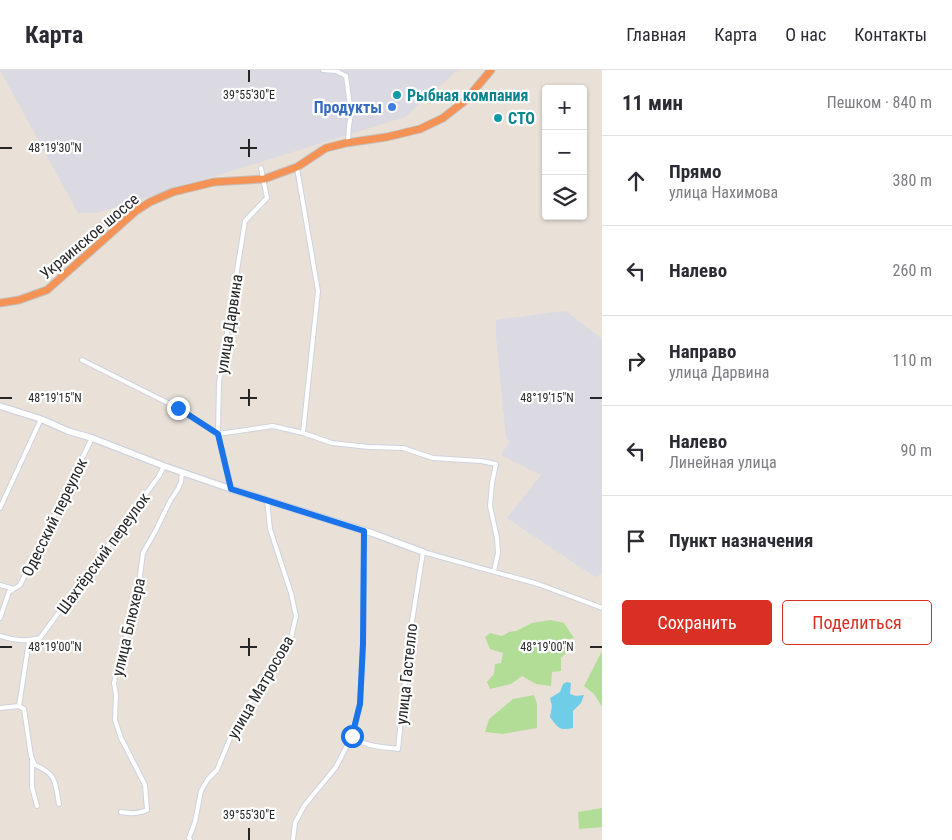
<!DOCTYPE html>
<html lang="ru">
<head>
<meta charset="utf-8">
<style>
  body { margin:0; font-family:"Roboto Condensed",sans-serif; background:#f2f2f3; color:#2b2b33 }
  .controls { position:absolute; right:15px; top:15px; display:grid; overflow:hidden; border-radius:5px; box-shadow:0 1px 4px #0004 }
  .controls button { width:45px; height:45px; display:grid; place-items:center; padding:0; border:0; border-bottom:1px solid #e1e1e2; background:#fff; color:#2b2b33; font:25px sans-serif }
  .stop { position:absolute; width:15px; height:15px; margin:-11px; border:4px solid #1a73e8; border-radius:50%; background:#fff }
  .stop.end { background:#1a73e8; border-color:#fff; box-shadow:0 1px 5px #0008 }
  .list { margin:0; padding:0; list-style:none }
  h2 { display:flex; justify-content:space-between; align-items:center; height:65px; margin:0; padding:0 20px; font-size:21px }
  h2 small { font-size:16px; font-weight:400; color:#7c7c81 }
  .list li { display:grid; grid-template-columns:32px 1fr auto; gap:15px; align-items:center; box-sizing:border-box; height:90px; padding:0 20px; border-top:1px solid #e1e1e2 }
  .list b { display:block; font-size:19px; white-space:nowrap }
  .list p { margin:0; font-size:16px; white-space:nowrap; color:#7c7c81 }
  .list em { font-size:16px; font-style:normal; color:#7c7c81 }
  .actions { display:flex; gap:10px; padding:15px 20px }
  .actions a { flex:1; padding:11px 0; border:1px solid #d93025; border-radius:5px; text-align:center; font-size:18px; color:#d93025 }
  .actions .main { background:#d93025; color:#fff }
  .icon { flex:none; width:28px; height:28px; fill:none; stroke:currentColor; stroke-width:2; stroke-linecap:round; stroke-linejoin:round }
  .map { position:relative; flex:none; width:602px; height:770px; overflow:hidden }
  header { display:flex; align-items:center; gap:30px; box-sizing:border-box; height:70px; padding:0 25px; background:#fff; border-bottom:1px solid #e1e1e2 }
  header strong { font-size:24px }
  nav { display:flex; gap:28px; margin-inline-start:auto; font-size:18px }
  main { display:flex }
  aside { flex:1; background:#fff }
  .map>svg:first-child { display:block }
</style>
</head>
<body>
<header>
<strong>Карта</strong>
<nav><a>Главная</a><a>Карта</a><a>О нас</a><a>Контакты</a></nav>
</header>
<main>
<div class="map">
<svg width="602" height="770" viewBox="0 0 602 770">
  <rect width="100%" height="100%" fill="#e9e1d8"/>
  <path fill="#dbd9e1" d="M0,0H458L405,47L96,143H78Z
    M563,241H566L602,269V504L595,507L507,448L541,405L501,385L510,371L506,368L496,267V250Z"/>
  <path fill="#b2dd96" d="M551,550L564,553L574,568L564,570L569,580L561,588V601L552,602L551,616L536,614L522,606L511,614L490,619L487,612L494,604L495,594L501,593L503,583L490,579L485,567L490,563L502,566L509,562L516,561L532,553Z
    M602,581V637L594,624L584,616Z
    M534,625L537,634V658L503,664L485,662L489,649L513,629Z
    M602,738V757L579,759L578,742Z"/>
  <path fill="#6fcde7" d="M567,612L571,613L570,624L576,626L584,625L581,633L573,641V658C560,661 558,658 550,647L552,636L550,628L560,622L563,614Z"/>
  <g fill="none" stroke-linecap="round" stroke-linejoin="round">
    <defs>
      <path id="street" d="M323,0L336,1L346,6L351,44L349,56L348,72
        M297,98L318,221L303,363
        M82,290L178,338L218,364L273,356L303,363L332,373L369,377L403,378L433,388L481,391L496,394L492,413L490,436L497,468L498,483L494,501
        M231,419L218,364L219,312L245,151L267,128L261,98
        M0,438L41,349
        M0,515L14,519
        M0,548L9,522L20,515L92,368
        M0,566C14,570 25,572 40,568L159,406L164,396
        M19,636L24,639L31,686L35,695C57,704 55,712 59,734
        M19,636L29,571
        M0,638L19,636
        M352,666C365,677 383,677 398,679L410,564L423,482L538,514L602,538
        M32,689V717L37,736
        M121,742C130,744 138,744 147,740L145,715L121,668L115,650L116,625L114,613L117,599L122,587L127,559L137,528L143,483L156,460L170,431L178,419L181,412L182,402
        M190,770L189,768L195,752L201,721L208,709L217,700L229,671L246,637L268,610L291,568L296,546L291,523L270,459L267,430
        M293,770L295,753L304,736L336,697L352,666L356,652L360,634L363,574L364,461"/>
      <path id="secondary" d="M0,336L41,349L68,361L92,368L164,396L231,419L372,463L423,482"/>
      <path id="highway" d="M0,233L19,230L47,220L136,141L150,132L173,122L214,112L264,109L297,97L326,78L346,73L387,67L420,59L443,48L466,30L491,0"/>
    </defs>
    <use href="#street" stroke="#ced2df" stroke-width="6"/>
    <use href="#secondary" stroke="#ced2df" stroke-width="8"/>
    <use href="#highway" stroke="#c2c2c2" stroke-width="9"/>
    <use href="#street" stroke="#fff" stroke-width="4"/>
    <use href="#secondary" stroke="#fff" stroke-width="5.5"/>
    <use href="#highway" stroke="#f59357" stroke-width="7"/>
  </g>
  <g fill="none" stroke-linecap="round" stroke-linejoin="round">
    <path stroke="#1a73e8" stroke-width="6" d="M178,338L218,364L231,419L364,461L363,574L360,634L352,666"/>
  </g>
  <path fill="none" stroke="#262626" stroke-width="2" d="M249,0V12M249,69V87M0,78H12M240,78H257M249,319V336M0,328H12M240,328H257M590,328H602M249,568V586M0,577H12M240,577H257M590,577H602M249,758V770"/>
  <g fill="#0f9aa8" stroke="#fff" stroke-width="2">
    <circle cx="397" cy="25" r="5"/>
    <circle cx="498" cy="48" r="5"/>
  </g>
  <circle fill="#3f7fe0" stroke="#fff" stroke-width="2" cx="392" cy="37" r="5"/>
  <g text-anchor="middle" stroke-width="4.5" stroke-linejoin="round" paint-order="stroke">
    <g font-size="16" font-weight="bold" fill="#0d838f" stroke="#fff" text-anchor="start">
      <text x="407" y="31">Рыбная компания</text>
      <text x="508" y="54">СТО</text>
    </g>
    <g font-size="16" font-weight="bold" fill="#366cbe" stroke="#fff" text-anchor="end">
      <text x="382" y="43">Продукты</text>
    </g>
    <g font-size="16" fill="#262626" stroke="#fff">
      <text transform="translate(89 166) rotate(-40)" y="6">Украинское шоссе</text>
      <text transform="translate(229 254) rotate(-81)" y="6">улица Дарвина</text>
      <text transform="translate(54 447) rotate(-64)" y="6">Одесский переулок</text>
      <text transform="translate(103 483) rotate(-54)" y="6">Шахтёрский переулок</text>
      <text transform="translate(128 557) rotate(-77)" y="6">улица Блюхера</text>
      <text transform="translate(406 604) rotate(-84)" y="6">улица Гастелло</text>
      <text transform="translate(260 617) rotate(-60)" y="6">улица Матросова</text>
    </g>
  </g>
  <g font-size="12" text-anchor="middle" fill="#262626" stroke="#fff" stroke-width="4.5" stroke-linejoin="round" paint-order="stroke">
    <text x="249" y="29">39°55'30"E</text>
    <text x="55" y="82">48°19'30"N</text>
    <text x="55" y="332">48°19'15"N</text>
    <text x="547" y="332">48°19'15"N</text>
    <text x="55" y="581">48°19'00"N</text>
    <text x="547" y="581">48°19'00"N</text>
    <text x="249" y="749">39°55'30"E</text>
  </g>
</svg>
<div class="controls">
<button>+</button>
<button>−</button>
<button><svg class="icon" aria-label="layers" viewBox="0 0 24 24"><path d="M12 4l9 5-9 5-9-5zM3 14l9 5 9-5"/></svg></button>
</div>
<div class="stop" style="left:352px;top:666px"></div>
<div class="stop end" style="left:178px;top:338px"></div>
</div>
<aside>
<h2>11 мин<small>Пешком · 840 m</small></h2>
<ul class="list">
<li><svg class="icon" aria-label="ahead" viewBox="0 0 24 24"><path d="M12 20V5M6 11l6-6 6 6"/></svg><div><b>Прямо</b><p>улица Нахимова</p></div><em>380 m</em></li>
<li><svg class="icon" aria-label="left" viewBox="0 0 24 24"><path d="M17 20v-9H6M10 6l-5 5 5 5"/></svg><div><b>Налево</b></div><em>260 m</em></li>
<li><svg class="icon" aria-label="right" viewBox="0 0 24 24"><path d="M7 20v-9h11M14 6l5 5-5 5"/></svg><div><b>Направо</b><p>улица Дарвина</p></div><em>110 m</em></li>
<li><svg class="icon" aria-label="left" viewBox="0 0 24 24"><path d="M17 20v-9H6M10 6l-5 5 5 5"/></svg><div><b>Налево</b><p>Линейная улица</p></div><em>90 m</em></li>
<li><svg class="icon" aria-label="arrive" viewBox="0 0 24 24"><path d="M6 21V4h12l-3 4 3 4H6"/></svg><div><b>Пункт назначения</b></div></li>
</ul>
<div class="actions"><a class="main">Сохранить</a><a>Поделиться</a></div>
</aside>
</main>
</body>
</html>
